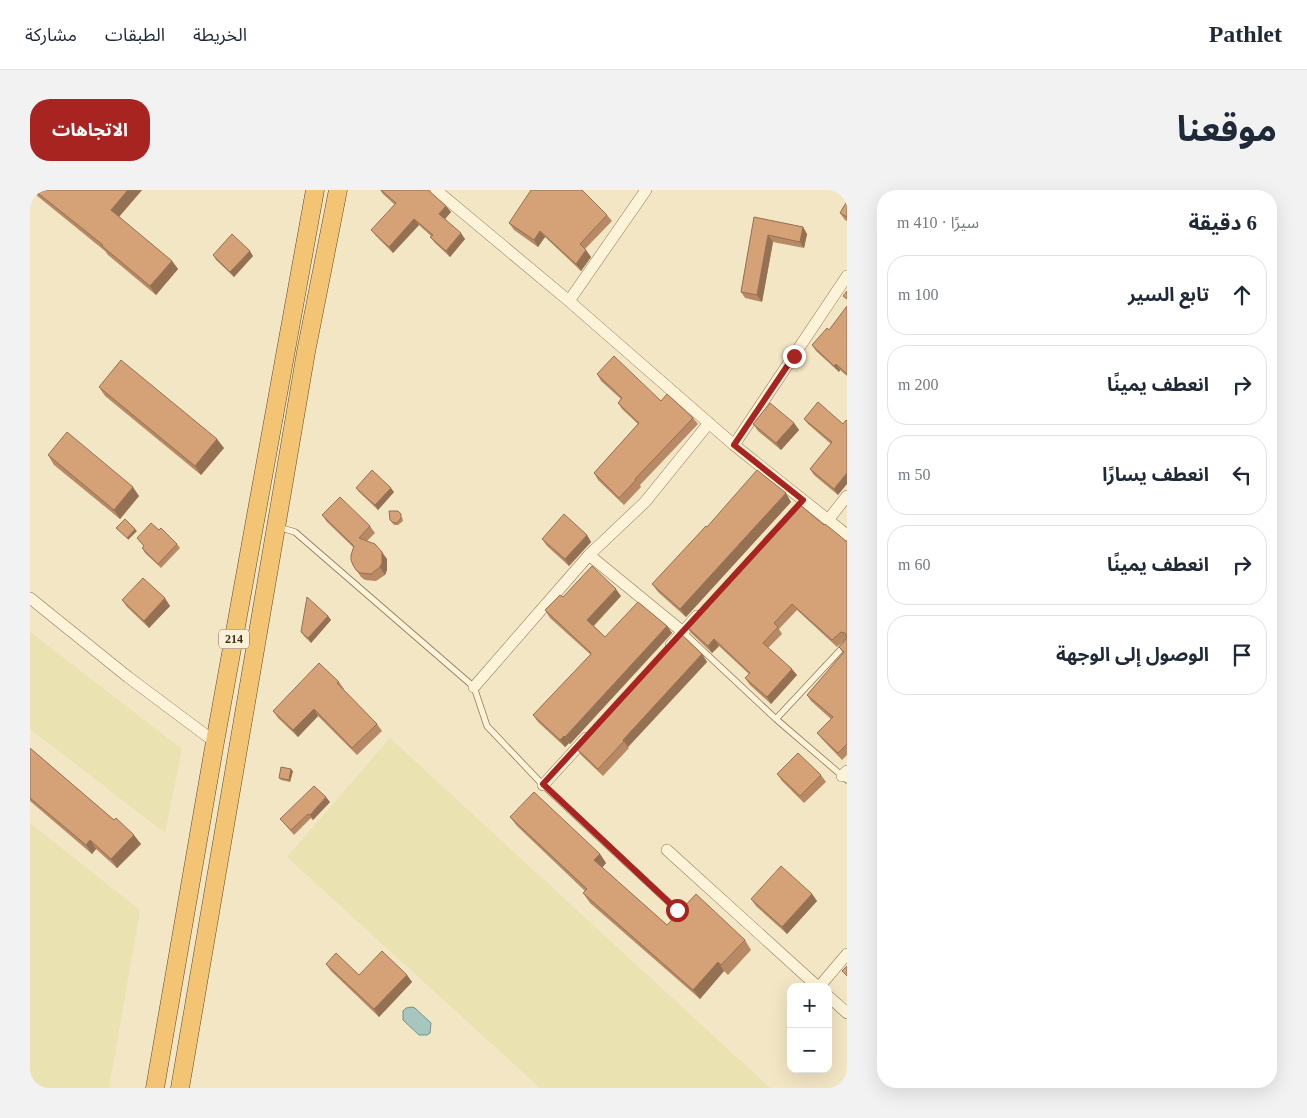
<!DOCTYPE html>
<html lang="ar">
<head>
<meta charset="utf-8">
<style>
  body { margin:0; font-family:"Times New Roman","Noto Sans Arabic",serif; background:#f2f2f3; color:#1f2937; direction:rtl }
  .controls { position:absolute; right:15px; bottom:15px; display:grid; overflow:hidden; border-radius:10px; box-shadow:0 5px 20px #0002 }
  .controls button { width:45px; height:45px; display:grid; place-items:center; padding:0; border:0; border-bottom:1px solid #e0e1e3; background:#fff; color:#1f2937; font:25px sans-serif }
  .stop { position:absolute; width:15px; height:15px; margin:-11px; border:4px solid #a72421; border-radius:50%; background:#fff }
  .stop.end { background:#a72421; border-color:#fff; box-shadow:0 1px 5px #0008 }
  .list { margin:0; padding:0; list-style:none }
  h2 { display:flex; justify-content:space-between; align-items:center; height:65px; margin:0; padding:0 20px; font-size:21px }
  h2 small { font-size:16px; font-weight:400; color:#747a83 }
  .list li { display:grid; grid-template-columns:32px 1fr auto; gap:15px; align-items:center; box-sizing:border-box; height:80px; margin:0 10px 10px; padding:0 10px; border:1px solid #e0e1e3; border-radius:20px }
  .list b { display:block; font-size:19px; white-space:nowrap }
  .list em { font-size:16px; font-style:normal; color:#747a83 }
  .icon { flex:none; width:28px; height:28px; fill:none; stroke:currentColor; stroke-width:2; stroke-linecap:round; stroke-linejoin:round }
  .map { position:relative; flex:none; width:817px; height:898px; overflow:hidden; direction:ltr; border-radius:20px }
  header { display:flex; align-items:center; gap:30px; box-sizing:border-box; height:70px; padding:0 25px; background:#fff; border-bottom:1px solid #e0e1e3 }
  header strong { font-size:24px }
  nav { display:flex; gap:28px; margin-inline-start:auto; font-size:18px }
  .intro { display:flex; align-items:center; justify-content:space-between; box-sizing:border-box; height:120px; padding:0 30px }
  h1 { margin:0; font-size:35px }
  .button { padding:12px 22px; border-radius:20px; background:#a72421; color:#fff; font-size:18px; font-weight:700 }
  main { display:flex; gap:30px; padding:0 30px }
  aside { flex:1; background:#fff; border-radius:20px; box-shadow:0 5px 20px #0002 }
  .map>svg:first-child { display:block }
</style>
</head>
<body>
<header>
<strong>Pathlet</strong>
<nav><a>الخريطة</a><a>الطبقات</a><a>مشاركة</a></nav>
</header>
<div class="intro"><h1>موقعنا</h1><a class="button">الاتجاهات</a></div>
<main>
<aside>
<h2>6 دقيقة<small>سيرًا · 410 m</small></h2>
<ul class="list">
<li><svg class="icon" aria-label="ahead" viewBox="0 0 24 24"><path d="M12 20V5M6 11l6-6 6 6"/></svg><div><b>تابع السير</b></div><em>100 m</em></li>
<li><svg class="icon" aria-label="right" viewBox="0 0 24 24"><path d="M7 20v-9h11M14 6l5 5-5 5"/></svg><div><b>انعطف يمينًا</b></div><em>200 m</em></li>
<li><svg class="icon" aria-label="left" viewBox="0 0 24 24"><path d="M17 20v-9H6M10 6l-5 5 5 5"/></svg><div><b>انعطف يسارًا</b></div><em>50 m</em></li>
<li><svg class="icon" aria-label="right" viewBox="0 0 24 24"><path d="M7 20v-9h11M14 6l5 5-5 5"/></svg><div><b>انعطف يمينًا</b></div><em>60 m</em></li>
<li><svg class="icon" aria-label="arrive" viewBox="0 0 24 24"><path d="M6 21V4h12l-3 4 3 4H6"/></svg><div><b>الوصول إلى الوجهة</b></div></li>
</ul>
</aside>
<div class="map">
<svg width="817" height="898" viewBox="0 0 817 898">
  <rect width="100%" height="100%" fill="#f3e6c5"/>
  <path fill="#eae2b1" d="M0,442L152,559L135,643L0,539Z
    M360,548L740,898H510L257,667Z
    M0,633L110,720L79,898H0Z"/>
  <path fill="#a7c6be" stroke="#6c968c" d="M382,817L385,818L401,833L400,843L397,845H389L373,830V821L376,818Z"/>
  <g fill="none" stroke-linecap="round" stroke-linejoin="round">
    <defs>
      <path id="service" d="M248,337L265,342L444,497L457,536L513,595L647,720
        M653,442L746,529L817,590
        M746,529L817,453"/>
      <path id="minor" d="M406,0L539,111L704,255L817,345
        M539,111L616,0
        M704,255L817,86
        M798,330L817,306
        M559,365L653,442
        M0,408L98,487L185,552
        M641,455L667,426
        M444,497L559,365L615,312L679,233
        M812,586L817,581
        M513,595L556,548
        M637,660L788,797
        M789,797L817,764
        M798,806L817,823"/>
      <path id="trunk" d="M125,898L185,552L285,0
        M150,898L276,162L308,0"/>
    </defs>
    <use href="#service" stroke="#917858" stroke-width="7"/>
    <use href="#minor" stroke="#917858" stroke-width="12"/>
    <use href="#trunk" stroke="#5e452d" stroke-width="19"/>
    <use href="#service" stroke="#fcf3d9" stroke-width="5.5"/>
    <use href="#minor" stroke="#fcf3d9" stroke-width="11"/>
    <use href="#trunk" stroke="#f2c473" stroke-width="18"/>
  </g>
  <path fill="#b78a65" d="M0,0H112L89,27L142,71L148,79L126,105L78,65L75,61Z
    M350,0H398L416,16L421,22L415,29L435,49L420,67L405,53L400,47L401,46L389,35L363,63L346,46L341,40L365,15L353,4Z
    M817,11V31L815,30L810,23Z
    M577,25L582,31L555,59L561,67L551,81L515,47L508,57L484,40L479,33Z
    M724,27L773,37L777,44L774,58L743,52L732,112L715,108L711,102Z
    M183,65L223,66L204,87L186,70Z
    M817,116V186L810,180L809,182L786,161L782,155L799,140Z
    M567,184L631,211L663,228L668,234L610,295L611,297L594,315L568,290L564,283L608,234L592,219L588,213L591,209L571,191Z
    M69,197L194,258L171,285L75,206Z
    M774,229L813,234L808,305L784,285L780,279L801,254L778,234Z
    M764,233L769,240L751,260L728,241L723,234Z
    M18,265L109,306L90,329L24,275Z
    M326,298L364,302L348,320L329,302Z
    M761,312L656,427L628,402L622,394L677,337Z
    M292,325L340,336L345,343L337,351L357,369V380L355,385L346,391L335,390L331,387L323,375L324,358L297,332Z
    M372,327L373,331L368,335H364L360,330Z
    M794,335L817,352V565L812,570L792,549L787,543L801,529L781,511L777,505L813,463L809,457L816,449L807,457L767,420L749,439L752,444L738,458L767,485L741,514L720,495L715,488L719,484L689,456L682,463L661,443L657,437Z
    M129,340L147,354L150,358L131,378L115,363L112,358L114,356L107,348Z
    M557,345L561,352L539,376L517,356L512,349Z
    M591,406L564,436L575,447L637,436L642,443L540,554L539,553L535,557L508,532L503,525L561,465L520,428L515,420L533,407Z
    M92,410L140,416L119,438L97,417Z
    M298,426L301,430L281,453L274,446L271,442Z
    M672,464L677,472L598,557L599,558L573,586L551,565L546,558Z
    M309,492L314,499L313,500L347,534L352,541L327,565L288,526L268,547L248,528L243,521Z
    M0,558L84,630L111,654L87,678L66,659L62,664L0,611Z
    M263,581L260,592L251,590L249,588Z
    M747,584L791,585L796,592L774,613L752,591Z
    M300,612L283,630L281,628L264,645L250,629Z
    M480,627L570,664L576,673L572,678L637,735L715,750L721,760L698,785L694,781L670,809L560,713L553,703L555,701L487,636Z
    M782,704L787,711L757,744L726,716L721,709Z
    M296,774L329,785H377L382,792L349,827L301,781Z"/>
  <path fill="#957153" d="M98,0H112L87,29L81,20Z
    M416,16L421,22L414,30L409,24Z
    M384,29L389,35L363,63L359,57Z
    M773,37L777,44L774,58L770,52Z
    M510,41L515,47L508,57L504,50Z
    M431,43L435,49L420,67L416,61Z
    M738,45L743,52L732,112L727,105Z
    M556,60L561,67L551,81L546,74Z
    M220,61L223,66L204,87L200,82Z
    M142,71L148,79L126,105L120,96Z
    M806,174L810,180L809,182L804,176Z
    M764,233L769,240L751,260L746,253Z
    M187,249L194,258L171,285L165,276Z
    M817,283V294L808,305L804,299Z
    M103,297L109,306L90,329L84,320Z
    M361,298L364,302L348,320L345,315Z
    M756,303L761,312L656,427L650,419Z
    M105,339L107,341L98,350L97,348Z
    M557,345L561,352L539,376L535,369Z
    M352,362L357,369V380L355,385L350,377Z
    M586,399L591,406L562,437L557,430Z
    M135,408L140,416L119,438L114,431Z
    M298,426L301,430L281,453L278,448Z
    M637,436L642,443L540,554L535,547Z
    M684,449L689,456L682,463L678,456Z
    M672,464L677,472L598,557L593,550Z
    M762,479L767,485L741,514L737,507Z
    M284,519L288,526L268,547L263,540Z
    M534,546L539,553L535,557L530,550Z
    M261,579L263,581L260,592L259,590Z
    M296,607L300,612L283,630L280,625Z
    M104,645L111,654L87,678L81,669Z
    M60,650L66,659L62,664L56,655Z
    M570,664L576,673L570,680L564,670Z
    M782,704L787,711L757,744L752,737Z
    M688,772L694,781L670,809L663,800Z
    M377,785L382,792L349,827L344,819Z"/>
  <path fill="#d5a176" stroke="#957153" d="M4,0H98L81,20L142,71L120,96L72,56L73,55Z
    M351,0H398L416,16L409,24L431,43L416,61L400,47L403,45L384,29L359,57L341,40L366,13Z
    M501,0H552L577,25L550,54L556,60L546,74L510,41L504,50L479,33Z
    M817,11V27L810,23Z
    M724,27L773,37L770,52L738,45L727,105L711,102Z
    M202,44L220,61L200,82L183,65Z
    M817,101V109L813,106Z
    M817,116V184L806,174L804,176L782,155L797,138L799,140Z
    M584,166L631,211L637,204L663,228L605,289L606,290L589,308L564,283L609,233L588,213L592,208L567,184Z
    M91,170L187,249L165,276L69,197Z
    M788,212L813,234L816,230L817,231V283L804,299L780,279L802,252L774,229Z
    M740,213L764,233L746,253L723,234Z
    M37,242L103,297L84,320L18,265Z
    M342,280L361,298L345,315L326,298Z
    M727,280L756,303L650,419L622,394L676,336L677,337Z
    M310,307L340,336L329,348L345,354L352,362V373L350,377L341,384L330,383L326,380L323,375L321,370V365L324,356L292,325Z
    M769,314L794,335L795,334L810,346L817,352V554L808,563L787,543L803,527L777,505L814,462L809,457L817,448L815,443L811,442L802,450L762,414L744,433L748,437L733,453L762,479L737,507L715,488L720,483L684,449L678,456L657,437Z
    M359,321H368L371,324V328L367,333L362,332L360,330Z
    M534,324L557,345L535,369L512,349Z
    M95,329L105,339L97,348L86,338Z
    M121,333L129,340L131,338L147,354L128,374L112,358L114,356L107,348Z
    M562,376L586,399L557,430L575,447L608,412L637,436L535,547L534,546L530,550L503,525L561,464V463L515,420L530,405L533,407Z
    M113,388L135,408L114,431L92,410Z
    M277,407L298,426L278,448L271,442Z
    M650,443L672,464L593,550L594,551L568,579L546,558Z
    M289,473L309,492L307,493L347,534L322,558L284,519L263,540L243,521Z
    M0,558L84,630L86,628L104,645L81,669L60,650L56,655L0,608Z
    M768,563L791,585L770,606L747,584Z
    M251,577L261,579L259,590L249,588Z
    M284,596L296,607L280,625L278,624L261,640L250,629Z
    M504,602L570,664L564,670L637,735L666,704L715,750L691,775L688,772L663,800L553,703L557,699L480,627Z
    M751,676L782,704L752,737L721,709Z
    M352,761L377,785L344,819L296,774L306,763L329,785Z
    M817,776V786L812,781Z"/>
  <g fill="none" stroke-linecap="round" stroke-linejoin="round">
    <path stroke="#a72421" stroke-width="6" d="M647,720L513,594L773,310L704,255L764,166"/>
  </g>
  <g text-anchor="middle" stroke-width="4" stroke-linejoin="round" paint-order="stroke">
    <rect fill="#f9f0d5" stroke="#776955" stroke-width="1" x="189" y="439.5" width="30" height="19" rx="4"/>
    <g font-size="12" font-weight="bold" fill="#3f2f1e">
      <text x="204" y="453">214</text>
    </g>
  </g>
</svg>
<div class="controls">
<button>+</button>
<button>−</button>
</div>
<div class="stop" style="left:647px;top:720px"></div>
<div class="stop end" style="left:764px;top:166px"></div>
</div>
</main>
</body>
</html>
